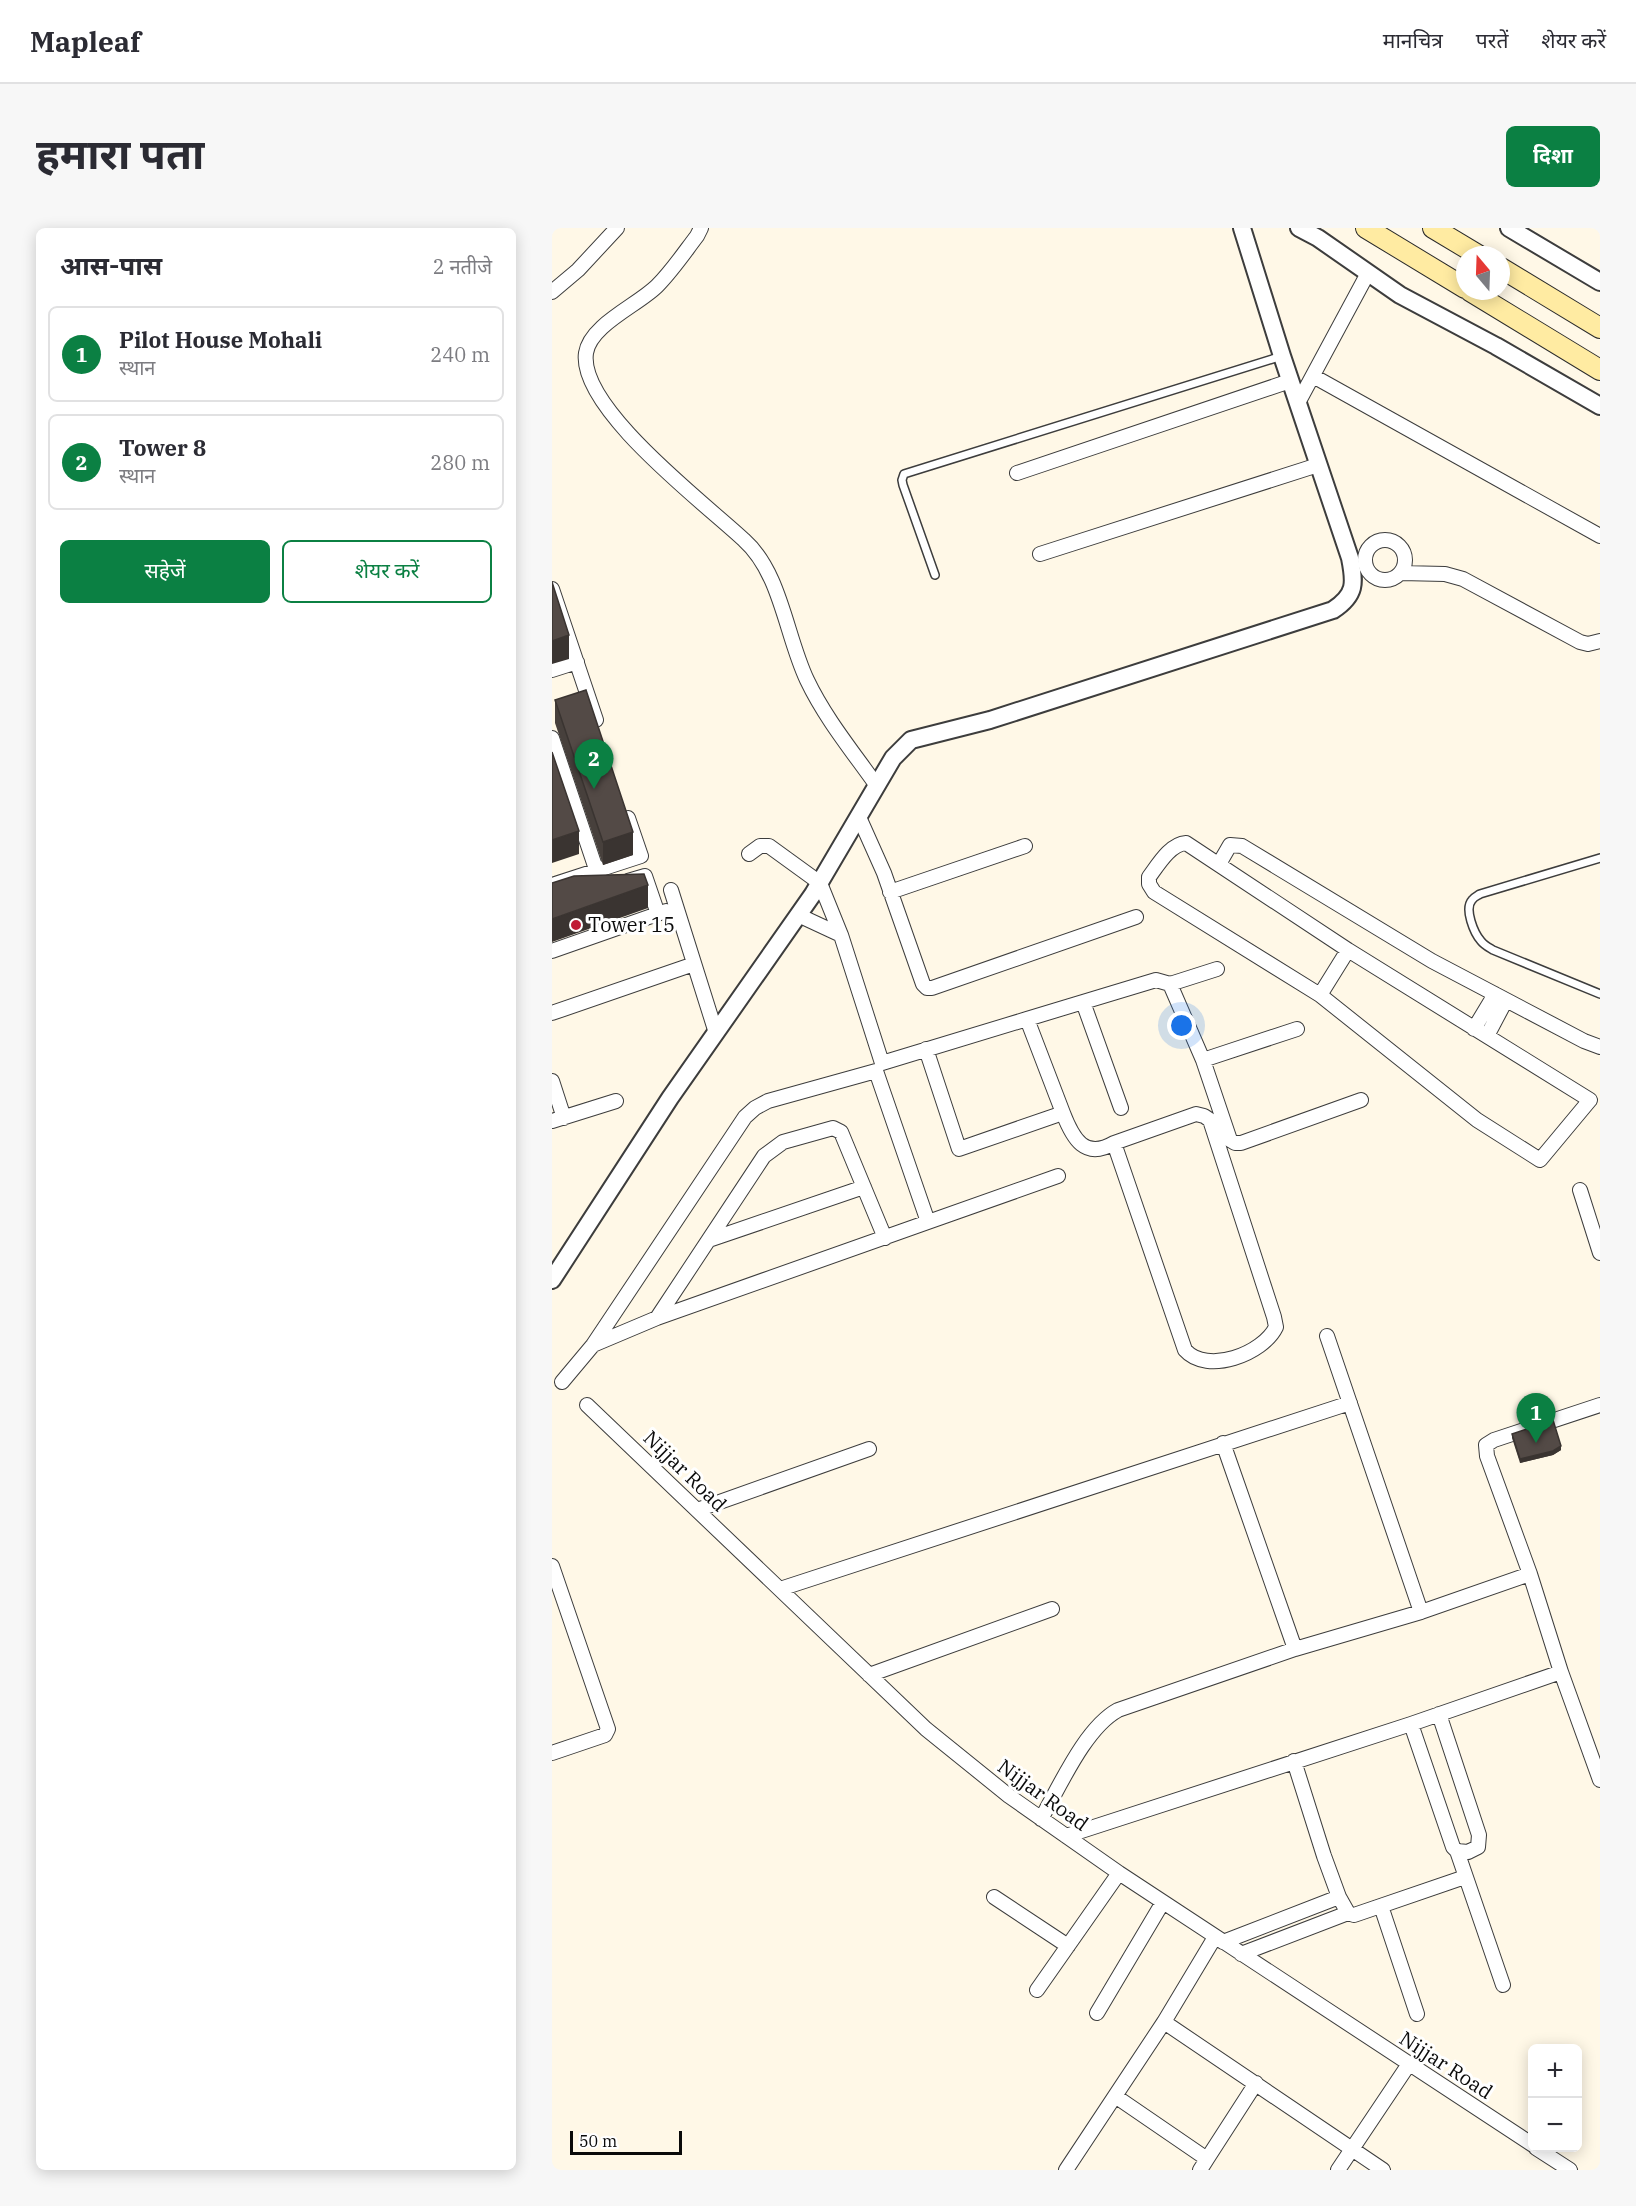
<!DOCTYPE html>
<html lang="hi">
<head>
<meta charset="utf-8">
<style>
  body { margin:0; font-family:"IBM Plex Serif","Noto Sans Devanagari",serif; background:#f7f7f7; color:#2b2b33 }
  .controls { position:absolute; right:18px; bottom:18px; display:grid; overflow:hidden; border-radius:9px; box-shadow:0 3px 15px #0003 }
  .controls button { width:54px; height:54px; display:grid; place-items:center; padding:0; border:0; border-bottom:2px solid #e1e1e2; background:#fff; color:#2b2b33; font:30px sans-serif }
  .compass { position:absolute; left:904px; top:18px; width:54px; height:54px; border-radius:50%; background:#fff; box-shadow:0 3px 15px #0003; rotate:341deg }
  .scale { position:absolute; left:18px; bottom:15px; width:112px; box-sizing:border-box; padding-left:6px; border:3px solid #0a0a0a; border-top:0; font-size:16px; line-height:21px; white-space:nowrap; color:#0a0a0a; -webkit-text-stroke:4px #fff; paint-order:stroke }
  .you { position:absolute; left:630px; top:798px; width:21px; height:21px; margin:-15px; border:4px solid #fff; border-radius:50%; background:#1a73e8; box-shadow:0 0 0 9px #1a73e833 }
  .badge { display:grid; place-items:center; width:39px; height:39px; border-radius:50%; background:#0b8043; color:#fff; font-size:20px; font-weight:700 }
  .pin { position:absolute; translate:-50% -50px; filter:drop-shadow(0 2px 3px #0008) }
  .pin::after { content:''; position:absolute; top:32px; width:21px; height:18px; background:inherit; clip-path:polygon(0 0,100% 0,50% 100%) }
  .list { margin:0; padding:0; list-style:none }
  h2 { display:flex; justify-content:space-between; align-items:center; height:78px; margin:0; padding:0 24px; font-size:26px }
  h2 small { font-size:20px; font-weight:400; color:#7c7c81 }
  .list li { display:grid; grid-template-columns:39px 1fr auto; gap:18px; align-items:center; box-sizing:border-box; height:96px; margin:0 12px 12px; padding:0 12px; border:2px solid #e1e1e2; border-radius:9px }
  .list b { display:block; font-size:22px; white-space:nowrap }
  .list p { margin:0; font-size:20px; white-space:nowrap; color:#7c7c81 }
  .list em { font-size:20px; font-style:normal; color:#7c7c81 }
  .actions { display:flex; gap:12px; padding:18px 24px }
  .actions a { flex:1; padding:14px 0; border:2px solid #0b8043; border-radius:9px; text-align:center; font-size:21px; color:#0b8043 }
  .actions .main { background:#0b8043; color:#fff }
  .map { position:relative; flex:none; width:1048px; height:1942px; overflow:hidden; border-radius:9px }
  header { display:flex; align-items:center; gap:36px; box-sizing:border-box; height:84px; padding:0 30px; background:#fff; border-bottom:2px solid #e1e1e2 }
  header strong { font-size:28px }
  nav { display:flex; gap:33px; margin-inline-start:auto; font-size:21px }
  .intro { display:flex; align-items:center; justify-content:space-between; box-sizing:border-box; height:144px; padding:0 36px }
  h1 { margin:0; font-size:42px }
  .button { padding:15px 27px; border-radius:9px; background:#0b8043; color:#fff; font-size:21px; font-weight:700 }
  main { display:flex; gap:36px; padding:0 36px }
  aside { flex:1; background:#fff; border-radius:9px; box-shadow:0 3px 15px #0003 }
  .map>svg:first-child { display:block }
</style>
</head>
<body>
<header>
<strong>Mapleaf</strong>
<nav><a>मानचित्र</a><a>परतें</a><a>शेयर करें</a></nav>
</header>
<div class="intro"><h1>हमारा पता</h1><a class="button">दिशा</a></div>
<main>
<aside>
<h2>आस-पास<small>2 नतीजे</small></h2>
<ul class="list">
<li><span class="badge">1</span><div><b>Pilot House Mohali</b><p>स्थान</p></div><em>240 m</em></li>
<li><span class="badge">2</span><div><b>Tower 8</b><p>स्थान</p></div><em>280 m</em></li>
</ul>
<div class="actions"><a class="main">सहेजें</a><a>शेयर करें</a></div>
</aside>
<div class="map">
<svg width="1048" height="1942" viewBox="0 0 1048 1942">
  <rect width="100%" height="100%" fill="#fff8e7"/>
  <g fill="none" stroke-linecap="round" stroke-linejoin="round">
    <defs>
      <path id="service" d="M383,347L351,257L350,252L352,246L730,128
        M1048,630L928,666C925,668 922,669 920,672C912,681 922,705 929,713C932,717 936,719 941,722L1048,766"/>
      <path id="minor" d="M149,0L145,8C132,25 120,43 105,58C86,77 38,97 34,125C26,180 155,277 192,312C229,345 234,408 255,452C273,490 301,524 325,558
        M0,64L26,42L65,0
        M761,148L1048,308
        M746,175L816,45
        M465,245L738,153
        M813 332a20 20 0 1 1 40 0a20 20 0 1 1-40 0Z
        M488,326L766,237
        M849,345L893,346L911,351L1028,414L1036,416L1048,413
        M0,361L44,492
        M0,442L25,434
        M0,510L47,650
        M307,589L332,645L371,756L375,760H380L584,689
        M634,615L796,722L1038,872L988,932L925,892L768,767L602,664L597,656V649C606,637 618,616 634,615Z
        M197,626L208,618H217L268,655L289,707L330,835L475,791L511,885L407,921L374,821
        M667,636L678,617L690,618L880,733L1032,813L1048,819
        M76,653L93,648L106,686
        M0,657L89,628L76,590
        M119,662L164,805
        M338,664L473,618
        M246,687L289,707
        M0,723L114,683
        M618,756L665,741
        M768,767L796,722
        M531,774L569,880
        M0,785L142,736
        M475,791L604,752L618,756L651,832L678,912L683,915H689L809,872
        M922,801L943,766
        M935,808L954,772
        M651,832L745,801
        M0,853L12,890
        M511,885C521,911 533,932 562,915L644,886L652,888L658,892L722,1089L724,1099C711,1126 655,1147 633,1122L562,915
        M0,893L64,873
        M1028,962L1048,1025
        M376,994L506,948
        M157,1012L312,959
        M105,1090L212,928L231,914L281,900L289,904L333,1010
        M775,1108L869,1384
        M10,1154L41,1117L193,889L203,880L216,873L324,843L376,994L105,1090L41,1117
        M35,1177L374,1501L457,1568L567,1645L981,1917
        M671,1215L743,1421
        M145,1282L317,1221
        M0,1338L56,1501L53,1507L0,1525
        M228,1361L798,1175
        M1009,1444L1048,1552
        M317,1447L500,1381
        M859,1496L901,1619L905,1623L916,1624L926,1619L927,1607L887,1486
        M742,1533L772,1628L787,1669L796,1685L802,1687L808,1685L913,1649
        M489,1591C508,1558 533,1500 566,1482L743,1421L869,1384L978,1346
        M514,1608L859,1496L1009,1444L978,1346L935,1228L934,1217L942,1212L1048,1177
        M905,1623L951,1757
        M442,1669L516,1718
        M829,1678L865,1786
        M671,1714L787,1669
        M689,1726L796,1685
        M485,1762L567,1645
        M545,1785L611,1674
        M612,1794L831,1942
        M563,1868L655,1931L648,1942
        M984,1920L1018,1942
        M655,1931L704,1855
        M514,1942L612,1794L663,1709
        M786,1942L857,1836"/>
      <path id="tertiary" d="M747,0L766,10L848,67L944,118L1048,178
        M957,0L1048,54
        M0,1052L118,870L261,666L341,530L359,512L438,492L781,382C804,367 803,355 798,330L730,128L690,0"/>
      <path id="secondary" d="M814,0L913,60
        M881,0L926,27
        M949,40L1048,100
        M918,63L1048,142"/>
    </defs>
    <use href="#service" stroke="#3d3d3d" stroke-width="10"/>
    <use href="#minor" stroke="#3d3d3d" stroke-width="16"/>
    <use href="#tertiary" stroke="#3d3d3d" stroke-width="20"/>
    <use href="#secondary" stroke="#2c2c2c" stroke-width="22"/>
    <use href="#service" stroke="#fff" stroke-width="7"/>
    <use href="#minor" stroke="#fff" stroke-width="14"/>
    <use href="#tertiary" stroke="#fff" stroke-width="16"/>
    <use href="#secondary" stroke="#ffeba2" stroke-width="20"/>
  </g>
  <path fill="#47403c" d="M3,472L81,627L51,637L3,495Z
    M960,1206L1009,1222L1001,1227L968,1235L960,1210Z"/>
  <path fill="#3a3431" d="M17,407V431L0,436V413Z
    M27,603V626L0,635V612Z
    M81,604V627L51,637V614Z
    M96,657V680L0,714V691Z
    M1009,1218V1222L1001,1227L968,1235V1231Z"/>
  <path fill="#534a46" stroke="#3a3431" stroke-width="1.5" d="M0,354L17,407L0,413Z
    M34,462L81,604L51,614L3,472Z
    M0,524L27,603L0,612Z
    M92,646L96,657L0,691V655L22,648Z
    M1001,1192L1009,1218L1001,1223L968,1231L960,1206Z"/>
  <circle fill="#c01c35" stroke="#fff" stroke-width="2" cx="24" cy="697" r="6"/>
  <g text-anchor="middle" stroke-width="6" stroke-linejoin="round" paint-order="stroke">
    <g font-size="20" fill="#0a0a0a" stroke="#fff" text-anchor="start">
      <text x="36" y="704">Tower 15</text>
    </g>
    <g font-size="20" fill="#0a0a0a" stroke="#fff">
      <text transform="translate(133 1243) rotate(44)" y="7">Nijjar Road</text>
      <text transform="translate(491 1567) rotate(36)" y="7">Nijjar Road</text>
      <text transform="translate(894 1837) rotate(33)" y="7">Nijjar Road</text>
    </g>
  </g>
</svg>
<div class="controls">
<button>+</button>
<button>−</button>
</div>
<svg class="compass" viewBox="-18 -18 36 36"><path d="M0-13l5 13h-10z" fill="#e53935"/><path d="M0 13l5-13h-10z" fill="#7c7c81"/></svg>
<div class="scale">50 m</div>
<div class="you"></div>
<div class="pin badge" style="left:984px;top:1215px">1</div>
<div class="pin badge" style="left:42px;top:561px">2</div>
</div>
</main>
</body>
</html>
